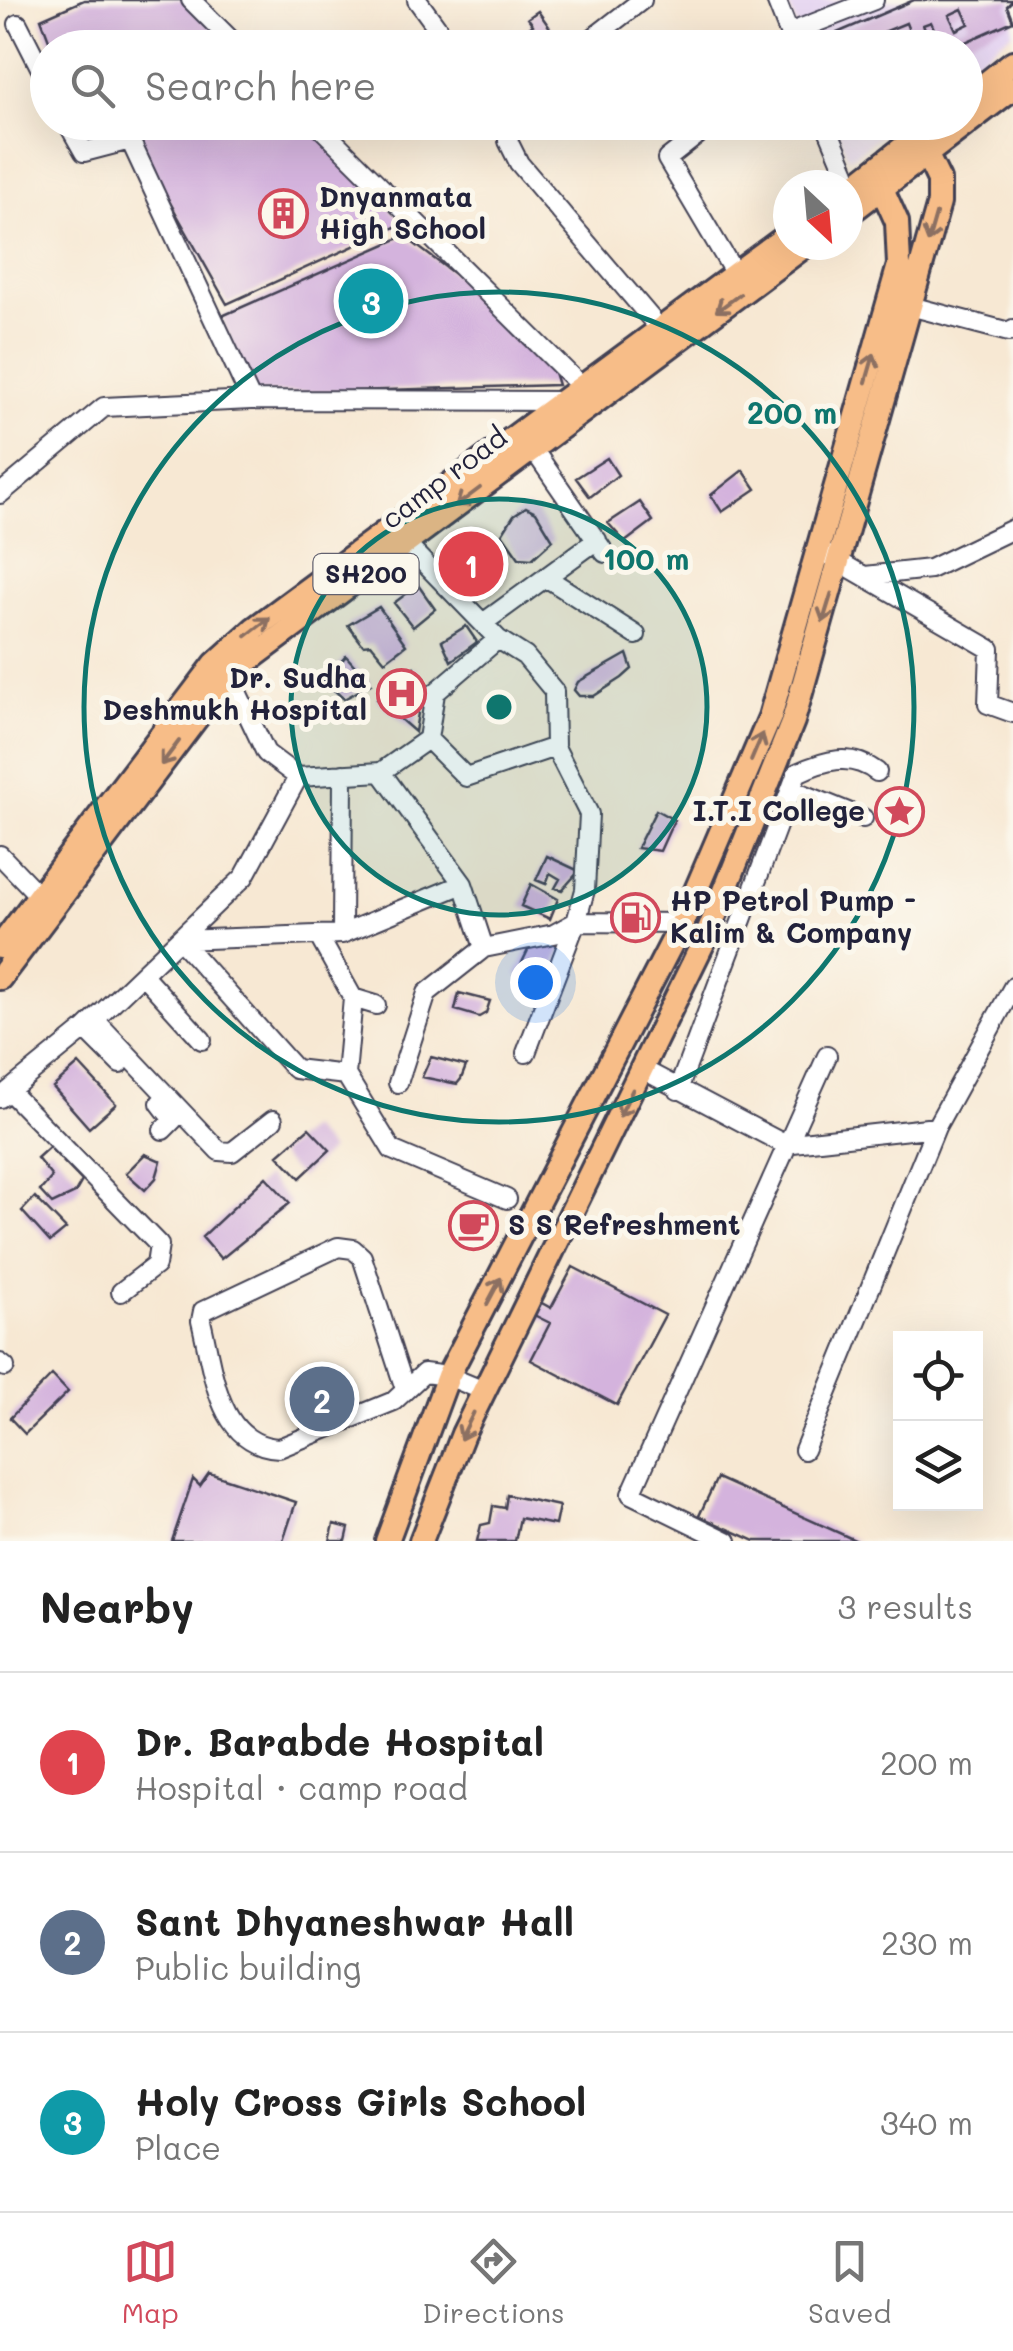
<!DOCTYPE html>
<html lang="en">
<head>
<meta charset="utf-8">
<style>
  body { margin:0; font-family:Mali,sans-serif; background:#f6f6f6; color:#222 }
  .controls { position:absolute; right:30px; bottom:30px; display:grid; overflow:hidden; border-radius:0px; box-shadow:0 10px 40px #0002 }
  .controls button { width:90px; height:90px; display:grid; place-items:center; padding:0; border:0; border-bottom:2px solid #e0e0e0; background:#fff; color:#222; font:50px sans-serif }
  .compass { position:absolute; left:773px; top:170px; width:90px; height:90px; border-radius:50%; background:#fff; box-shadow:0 10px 40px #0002; rotate:154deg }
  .you { position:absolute; left:535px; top:982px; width:35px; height:35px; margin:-25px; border:8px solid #fff; border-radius:50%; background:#1a73e8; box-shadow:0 0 0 15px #1a73e833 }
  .badge { display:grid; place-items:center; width:65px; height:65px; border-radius:50%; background:#d1495b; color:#fff; font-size:32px; font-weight:700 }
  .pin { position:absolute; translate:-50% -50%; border:5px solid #fff; box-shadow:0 2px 10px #0006 }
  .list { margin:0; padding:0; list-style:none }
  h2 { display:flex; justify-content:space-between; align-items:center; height:130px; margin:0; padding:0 40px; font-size:42px }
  h2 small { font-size:32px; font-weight:400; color:#767676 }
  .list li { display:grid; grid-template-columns:65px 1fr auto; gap:30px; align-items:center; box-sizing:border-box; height:180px; padding:0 40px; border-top:2px solid #e0e0e0 }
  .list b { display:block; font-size:38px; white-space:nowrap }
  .list p { margin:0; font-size:32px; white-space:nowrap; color:#767676 }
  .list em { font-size:32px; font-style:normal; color:#767676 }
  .icon { flex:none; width:55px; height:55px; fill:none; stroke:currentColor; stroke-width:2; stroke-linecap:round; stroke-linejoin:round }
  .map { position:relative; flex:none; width:1013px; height:1541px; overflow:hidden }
  .search { position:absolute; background:#fff; box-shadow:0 10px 40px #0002; left:30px; right:30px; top:30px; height:110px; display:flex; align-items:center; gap:25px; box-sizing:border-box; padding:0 35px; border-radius:55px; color:#767676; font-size:38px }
  .sheet { height:670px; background:#fff }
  nav { display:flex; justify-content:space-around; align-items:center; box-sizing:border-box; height:140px; border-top:2px solid #e0e0e0; background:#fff; font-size:28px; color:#767676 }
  nav a { display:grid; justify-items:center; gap:5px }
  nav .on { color:#d1495b }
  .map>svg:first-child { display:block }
</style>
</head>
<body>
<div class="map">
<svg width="1013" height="1541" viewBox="0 0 1013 1541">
  <rect width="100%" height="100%" fill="#fbf7ec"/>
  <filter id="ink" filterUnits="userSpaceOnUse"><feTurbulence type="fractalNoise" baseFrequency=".01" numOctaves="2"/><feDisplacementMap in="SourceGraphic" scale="20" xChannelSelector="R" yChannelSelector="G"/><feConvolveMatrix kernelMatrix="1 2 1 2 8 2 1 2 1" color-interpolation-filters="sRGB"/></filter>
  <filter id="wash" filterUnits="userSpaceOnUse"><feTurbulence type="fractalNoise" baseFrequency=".0048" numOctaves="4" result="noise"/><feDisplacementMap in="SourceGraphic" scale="40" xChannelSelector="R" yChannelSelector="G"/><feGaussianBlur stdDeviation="2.25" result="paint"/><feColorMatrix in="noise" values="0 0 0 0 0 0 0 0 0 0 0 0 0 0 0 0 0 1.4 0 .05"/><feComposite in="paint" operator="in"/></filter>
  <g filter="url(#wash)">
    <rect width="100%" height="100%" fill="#f7e8d3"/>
    <path fill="#e4d3f2" d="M786,0H1013V32L966,69V48L805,47Z
      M834,123H896L849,159Z"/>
    <g id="blocks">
      <path fill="#d4b3dd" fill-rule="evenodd" d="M84,0H190L236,48H52L41,19Z
        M914,0H1013L1007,6L1013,21L952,48H943L931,22L923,25L931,44L923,48H898L913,41L906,23L884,32L890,48H883L877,34L858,43L860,48H843L837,33ZM962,9L969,24L956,30L949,15Z
        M538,11L557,38L544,48H536L525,31L533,25L528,18Z
        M82,122H307L404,223L227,304L127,126L89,139Z
        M404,236L469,285L552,366L558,385L248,394L222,316Z
        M607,458L618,475L590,497L576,478Z
        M743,470L756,489L722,512L711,495Z
        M640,502L653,521L625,542L608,523Z
        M526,507L536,512L553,540L532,559L519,558L502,534L514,515Z
        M475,541L504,568L477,597L448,570Z
        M418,585L435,609L413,627L394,603Z
        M379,607L406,645L385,661L371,644L363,645L348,625Z
        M466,626L477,642L451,661L442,641Z
        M627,654L632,669L622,678L594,696H579L574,690L578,682Z
        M346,656L371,684L344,699L324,681Z
        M414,667L422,679L405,703L418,713L415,732L377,699L387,690L382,678L389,671L398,678L405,668L410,672Z
        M656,810L674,820L660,851L637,848Z
        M547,856L579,871L562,890L555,888L560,879L550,873L546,884L536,880Z
        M531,884L558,899L550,919L521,906Z
        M549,941L563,947L544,986L516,975L531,944Z
        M459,993L490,1001L486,1013L479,1017L455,1010Z
        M431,1057L466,1066L461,1079L457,1084L422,1077Z
        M79,1064L116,1104L89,1128L53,1087Z
        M309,1128L330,1150L300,1178L278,1155Z
        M49,1147L82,1181L75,1193L52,1204L40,1191L52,1177L37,1158Z
        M145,1154L161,1161L156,1178L145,1190L126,1173Z
        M266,1177L290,1203L221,1259L202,1237Z
        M35,1197L66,1229L50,1242L22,1211Z
        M573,1267L665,1315L617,1405L531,1360L550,1323L532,1314L538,1301L551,1308Z
        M52,1375L68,1392L25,1434L10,1418Z
        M209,1473L296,1502L283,1541H172L193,1479L200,1486Z
        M717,1478L857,1541H755L699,1516Z
        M507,1495L559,1506L555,1525L520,1518L515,1541H477L481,1525L490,1523L493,1506L505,1508Z
        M334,1524L349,1528L346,1541H330Z"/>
    </g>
  </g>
  <g filter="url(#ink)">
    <use href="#blocks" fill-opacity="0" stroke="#424052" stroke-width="2.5"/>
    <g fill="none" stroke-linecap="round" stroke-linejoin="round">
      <defs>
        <path id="minor" d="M191,0L239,48
          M417,0L452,48
          M776,0L795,48
          M18,24L48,83
          M789,33L874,0
          M580,48L642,0
          M67,122L84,152L130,140L251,400
          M315,122L588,393
          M511,122L508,141L519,163L660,329
          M714,122L667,159L735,274
          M825,122L856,196
          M910,306L1009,332L1013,329
          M533,449L605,553
          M0,494L104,407L251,400L570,401
          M819,550L990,649L988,704L1013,713
          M865,576L930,569L1013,529
          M547,578L636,635
          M483,623L597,540
          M498,639L435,693L428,739L466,777L555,747
          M229,675L266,753L298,777L381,772L428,739
          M381,772L463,884L484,948
          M791,789L863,818
          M0,855L45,902
          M342,934L343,774
          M318,935L353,998L346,1075L392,1150L507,1199
          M180,940L342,934L463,884
          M180,940L295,1069L346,1075
          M143,975L202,1040
          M353,998L376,1005
          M95,1020L219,1151L232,1152L273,1120
          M85,1029L120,1064
          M526,1053L576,922L682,923
          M642,1069L784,1144L936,1127L804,1450
          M398,1083L427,993L484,948L554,934L576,922L585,890L589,814L555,747L554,691L525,656L498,639L399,537
          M678,1090L797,773C825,760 851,752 877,772
          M9,1091L159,1245L156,1265L121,1292
          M0,1098L85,1029L244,877L298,777
          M160,1103L173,1120L163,1130
          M936,1127L1013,987
          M0,1363L5,1367
          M405,1389L362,1257L353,1249L338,1247L203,1311L201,1321C213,1368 217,1445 279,1448L394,1401L424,1373L448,1376L484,1391
          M727,1541L631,1494L827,1056"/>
        <path id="major" d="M966,99L1013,62
          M848,191L936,122
          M848,214L1013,88
          M0,947L215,664L255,628L788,235
          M0,978L229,675L806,245
          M387,1541L448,1376L682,923L770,717L899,265L897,222L874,171
          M421,1541L463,1434L708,933L793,721L939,203V180L918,137"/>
      </defs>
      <use href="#minor" stroke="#424052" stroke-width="22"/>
      <use href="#major" stroke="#424052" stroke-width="28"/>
      <use href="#minor" stroke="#fff" stroke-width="18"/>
      <use href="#major" stroke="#f7bd88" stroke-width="22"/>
    </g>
    <defs><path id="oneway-shaft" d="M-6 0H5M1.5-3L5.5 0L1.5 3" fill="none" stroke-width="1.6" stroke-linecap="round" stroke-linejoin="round" transform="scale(2.5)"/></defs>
    <g stroke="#8c7062">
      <use href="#oneway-shaft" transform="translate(932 228) rotate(106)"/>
      <use href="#oneway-shaft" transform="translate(728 303) rotate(144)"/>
      <use href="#oneway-shaft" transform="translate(870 368) rotate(-74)"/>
      <use href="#oneway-shaft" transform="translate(468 497) rotate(143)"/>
      <use href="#oneway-shaft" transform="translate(827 608) rotate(107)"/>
      <use href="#oneway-shaft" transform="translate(258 627) rotate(-38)"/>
      <use href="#oneway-shaft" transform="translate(757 747) rotate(-67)"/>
      <use href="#oneway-shaft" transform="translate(170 753) rotate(127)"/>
      <use href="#oneway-shaft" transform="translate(626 1103) rotate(116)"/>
      <use href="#oneway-shaft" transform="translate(494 1291) rotate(-62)"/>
      <use href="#oneway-shaft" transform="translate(467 1426) rotate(116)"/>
    </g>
  </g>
  <circle cx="499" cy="707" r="208" fill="#0f766e" fill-opacity=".12"/>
  <g fill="none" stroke="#0f766e" stroke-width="5">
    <circle cx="499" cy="707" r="208"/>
    <circle cx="499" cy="707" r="415"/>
  </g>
  <defs>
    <symbol id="building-ring" viewBox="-11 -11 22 22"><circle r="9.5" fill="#fbf7ec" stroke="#d1495b" stroke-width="1.5"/><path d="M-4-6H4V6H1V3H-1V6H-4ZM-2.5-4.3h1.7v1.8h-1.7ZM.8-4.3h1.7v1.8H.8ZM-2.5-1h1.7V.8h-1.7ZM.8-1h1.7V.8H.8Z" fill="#d1495b"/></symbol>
    <symbol id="hospital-ring" viewBox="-11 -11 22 22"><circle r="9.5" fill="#fbf7ec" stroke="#d1495b" stroke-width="1.5"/><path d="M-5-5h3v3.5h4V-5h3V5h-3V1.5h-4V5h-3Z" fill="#d1495b"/></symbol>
    <symbol id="sight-ring" viewBox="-11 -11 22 22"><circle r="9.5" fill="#fbf7ec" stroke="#d1495b" stroke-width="1.5"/><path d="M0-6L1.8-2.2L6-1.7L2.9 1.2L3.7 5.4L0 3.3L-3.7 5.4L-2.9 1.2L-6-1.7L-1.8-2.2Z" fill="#d1495b"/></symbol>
    <symbol id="fuel-ring" viewBox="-11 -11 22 22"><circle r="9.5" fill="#fbf7ec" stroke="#d1495b" stroke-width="1.5"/><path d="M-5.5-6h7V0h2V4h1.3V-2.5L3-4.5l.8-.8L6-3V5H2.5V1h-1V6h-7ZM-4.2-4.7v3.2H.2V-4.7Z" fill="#d1495b"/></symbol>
    <symbol id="cafe-ring" viewBox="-11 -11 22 22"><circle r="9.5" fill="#fbf7ec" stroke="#d1495b" stroke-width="1.5"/><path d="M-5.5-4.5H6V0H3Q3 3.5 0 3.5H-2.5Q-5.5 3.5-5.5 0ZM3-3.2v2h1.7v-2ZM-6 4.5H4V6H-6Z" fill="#d1495b"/></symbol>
  </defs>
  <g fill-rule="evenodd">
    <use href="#building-ring" x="256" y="186" width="55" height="55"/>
    <use href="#hospital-ring" x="374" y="666" width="55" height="55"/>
    <use href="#sight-ring" x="872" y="784" width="55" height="55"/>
    <use href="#fuel-ring" x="608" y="890" width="55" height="55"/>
    <use href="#cafe-ring" x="446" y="1198" width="55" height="55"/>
  </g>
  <g text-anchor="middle" stroke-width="10" stroke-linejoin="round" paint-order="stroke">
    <rect fill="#fbf7ec" stroke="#636270" stroke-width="2.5" x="313.5" y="554" width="105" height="40" rx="8"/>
    <g font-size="25" font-weight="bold" fill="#22223b">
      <text x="366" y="583">SH200</text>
    </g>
    <g font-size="28" font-weight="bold" fill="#22223b" stroke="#fbf7ec" text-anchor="start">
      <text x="319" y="207">Dnyanmata<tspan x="319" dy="32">High School</tspan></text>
      <text x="367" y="688" text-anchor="end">Dr. Sudha<tspan x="367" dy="32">Deshmukh Hospital</tspan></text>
      <text x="865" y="821" text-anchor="end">I.T.I College</text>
      <text x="670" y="911">HP Petrol Pump -<tspan x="670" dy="32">Kalim &amp; Company</tspan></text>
      <text x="508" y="1235">S S Refreshment</text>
    </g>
    <g font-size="28" fill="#22223b" stroke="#fbf7ec">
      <text transform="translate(444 478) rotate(-37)" y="10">camp road</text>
    </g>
  </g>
  <circle cx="499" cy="707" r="15" fill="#0f766e" stroke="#fbf7ec" stroke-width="5"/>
  <g font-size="30" text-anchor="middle" font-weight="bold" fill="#0f766e" stroke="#fbf7ec" stroke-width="10" stroke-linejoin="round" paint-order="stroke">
    <text x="792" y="424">200 m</text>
    <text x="646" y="570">100 m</text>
  </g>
</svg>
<div class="controls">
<button><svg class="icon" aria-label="locate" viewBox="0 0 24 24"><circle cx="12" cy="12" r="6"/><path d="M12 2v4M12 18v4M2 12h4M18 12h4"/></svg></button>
<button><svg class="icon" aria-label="layers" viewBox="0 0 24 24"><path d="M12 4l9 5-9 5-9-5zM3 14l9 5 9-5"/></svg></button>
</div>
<svg class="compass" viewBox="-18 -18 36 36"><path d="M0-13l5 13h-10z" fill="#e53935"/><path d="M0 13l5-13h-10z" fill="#767676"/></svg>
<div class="you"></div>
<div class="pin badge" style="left:471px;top:564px;background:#e0444e">1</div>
<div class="pin badge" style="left:322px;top:1399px;background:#5c6f8a">2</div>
<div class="pin badge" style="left:371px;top:301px;background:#0f9aa8">3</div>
<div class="search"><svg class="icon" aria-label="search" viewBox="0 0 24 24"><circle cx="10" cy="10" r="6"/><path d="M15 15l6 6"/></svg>Search here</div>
</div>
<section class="sheet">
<h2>Nearby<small>3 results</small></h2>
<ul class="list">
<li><span class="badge" style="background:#e0444e">1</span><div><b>Dr. Barabde Hospital</b><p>Hospital · camp road</p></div><em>200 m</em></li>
<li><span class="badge" style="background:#5c6f8a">2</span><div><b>Sant Dhyaneshwar Hall</b><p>Public building</p></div><em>230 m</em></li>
<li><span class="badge" style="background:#0f9aa8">3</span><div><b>Holy Cross Girls School</b><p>Place</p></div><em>340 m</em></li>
</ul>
</section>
<nav>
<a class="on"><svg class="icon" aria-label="map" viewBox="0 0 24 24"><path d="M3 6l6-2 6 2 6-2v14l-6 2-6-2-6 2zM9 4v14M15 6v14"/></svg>Map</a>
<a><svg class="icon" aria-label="directions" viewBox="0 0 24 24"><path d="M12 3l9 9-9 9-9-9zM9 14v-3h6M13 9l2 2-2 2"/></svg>Directions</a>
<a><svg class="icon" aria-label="saved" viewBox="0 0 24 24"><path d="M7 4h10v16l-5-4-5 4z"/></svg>Saved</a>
</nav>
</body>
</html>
